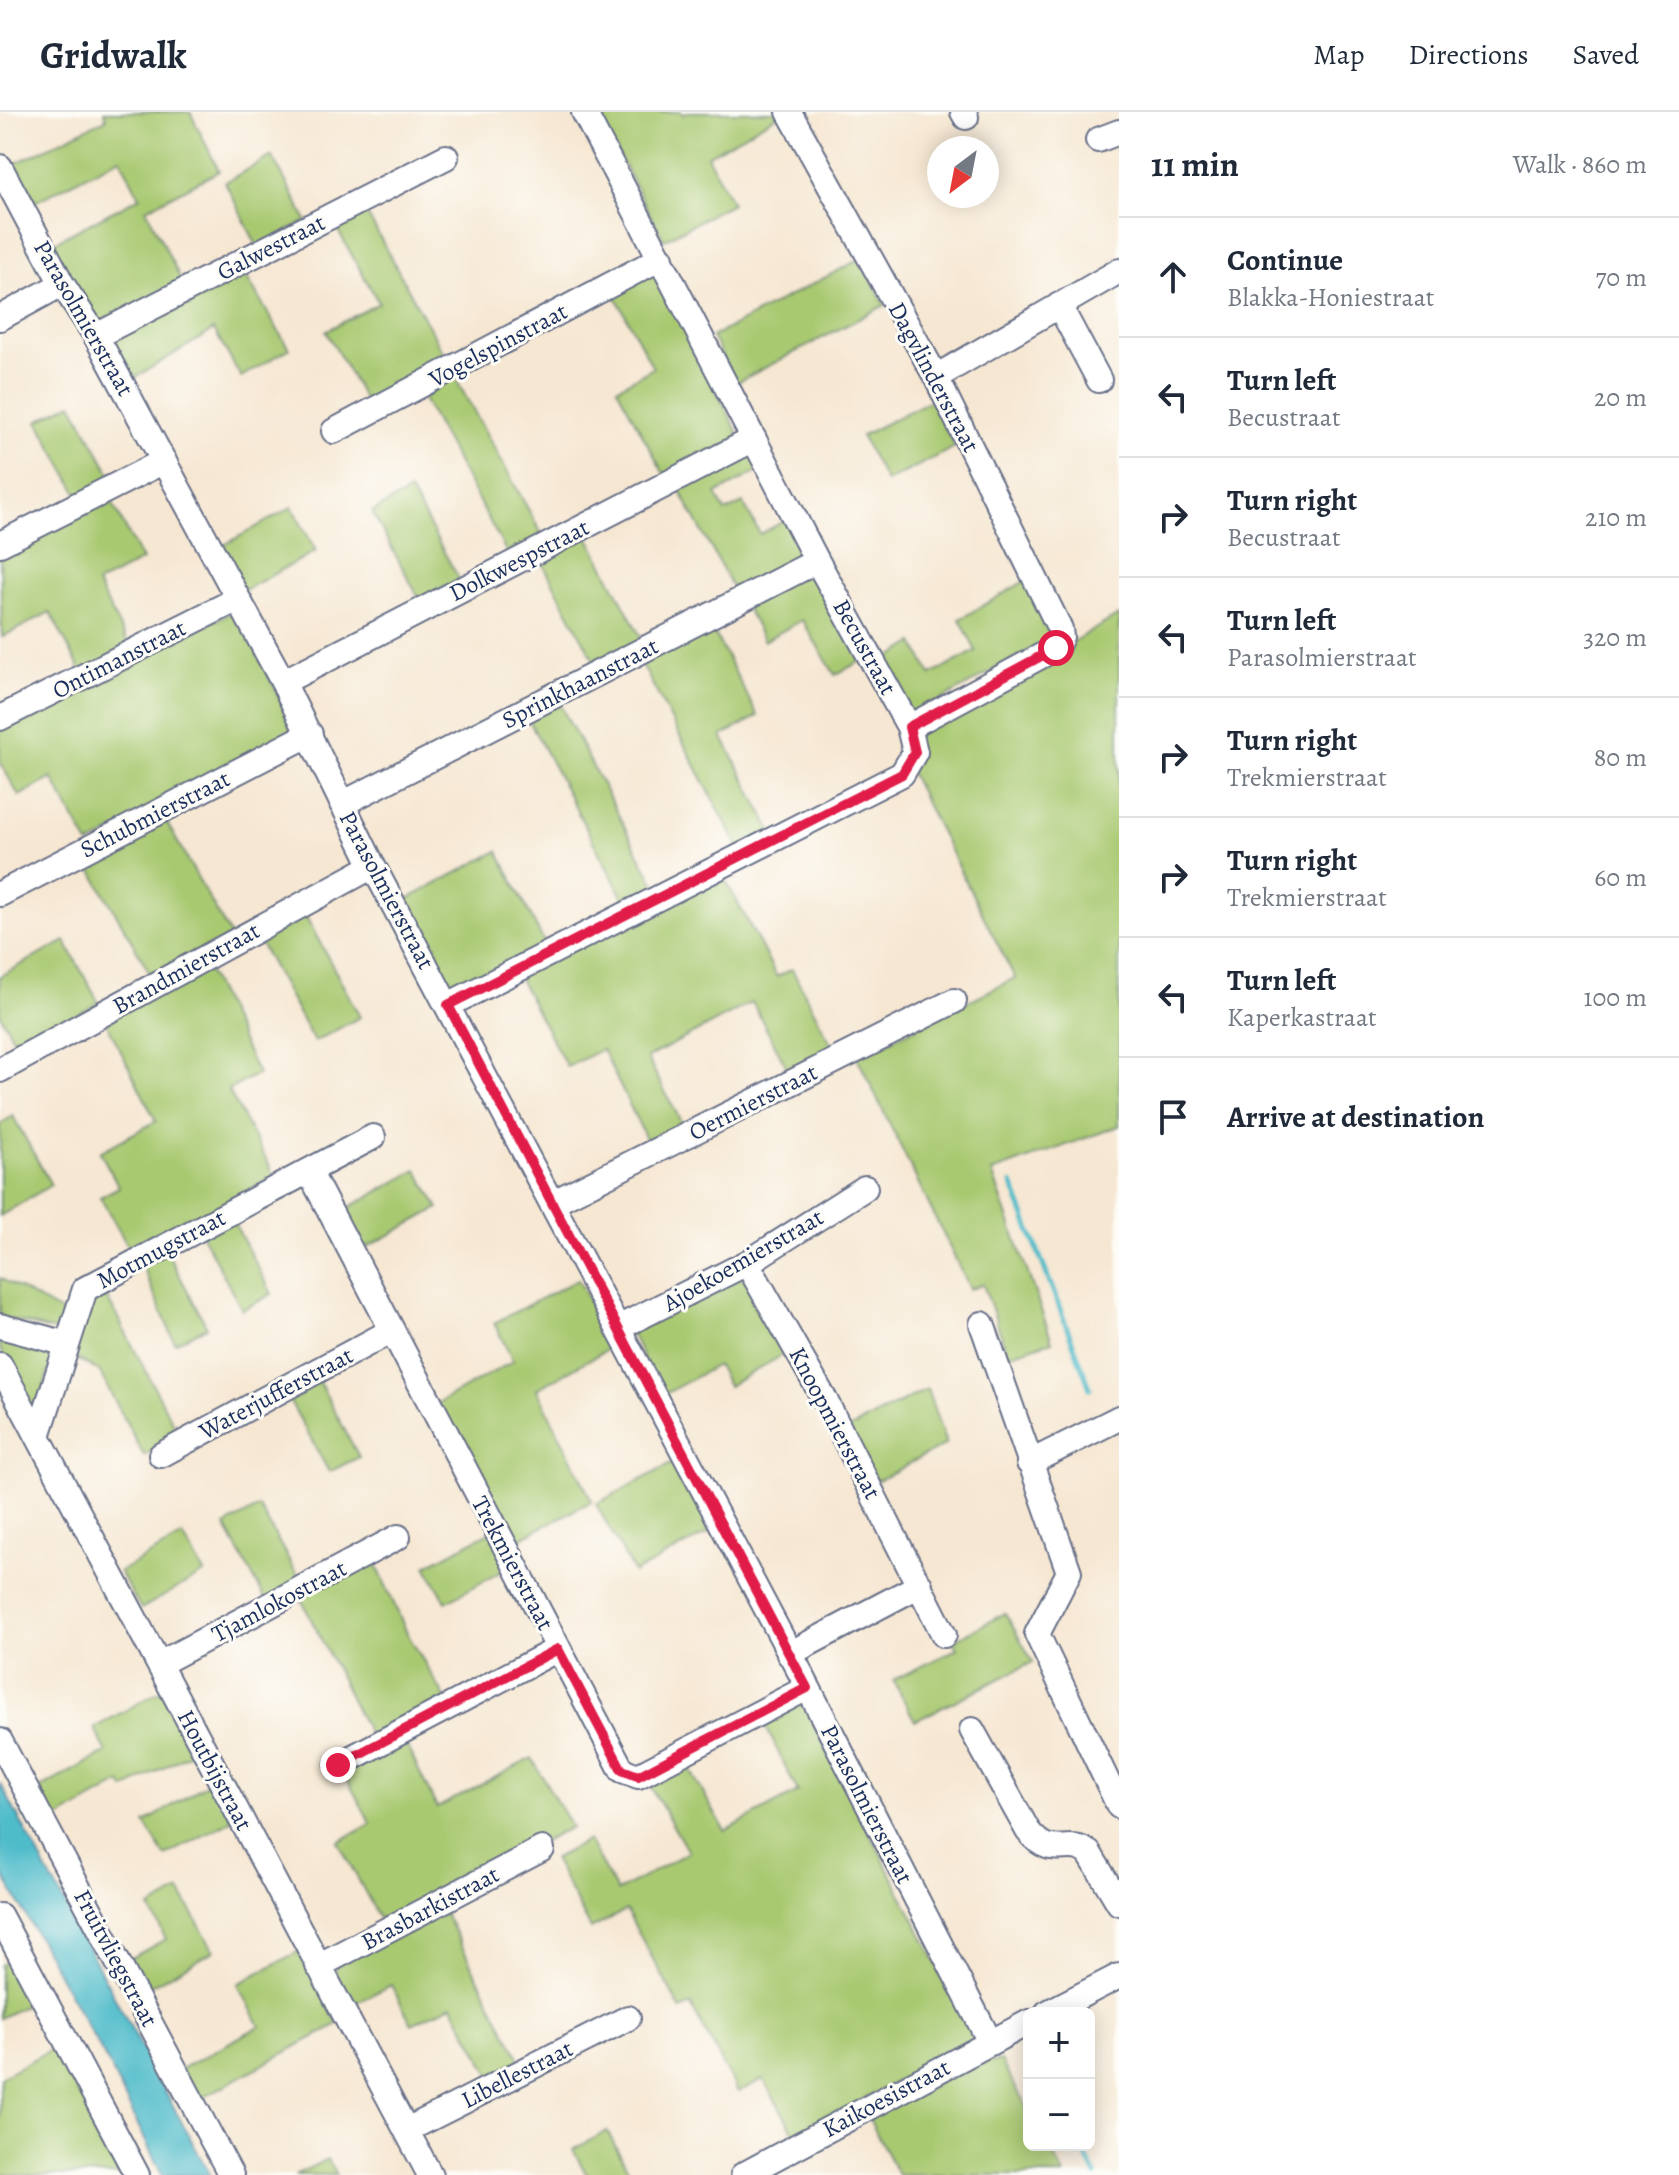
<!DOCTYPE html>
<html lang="en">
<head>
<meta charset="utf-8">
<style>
  body { margin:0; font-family:Alegreya,serif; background:#f2f2f3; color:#1f2937 }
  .controls { position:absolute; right:24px; bottom:24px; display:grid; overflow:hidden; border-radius:12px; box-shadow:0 4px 20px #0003 }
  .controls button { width:72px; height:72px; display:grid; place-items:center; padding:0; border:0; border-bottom:2px solid #e0e1e3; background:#fff; color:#1f2937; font:40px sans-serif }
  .compass { position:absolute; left:927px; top:24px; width:72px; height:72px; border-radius:50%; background:#fff; box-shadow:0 4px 20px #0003; rotate:212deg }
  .stop { position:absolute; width:24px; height:24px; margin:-18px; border:6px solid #e11d48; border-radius:50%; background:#fff }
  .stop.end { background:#e11d48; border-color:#fff; box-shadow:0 2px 8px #0008 }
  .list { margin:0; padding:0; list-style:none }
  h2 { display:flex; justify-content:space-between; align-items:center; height:104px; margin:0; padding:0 32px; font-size:34px }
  h2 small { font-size:26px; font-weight:400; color:#747a83 }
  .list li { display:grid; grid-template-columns:52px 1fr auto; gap:24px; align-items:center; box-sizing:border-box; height:120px; padding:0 32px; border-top:2px solid #e0e1e3 }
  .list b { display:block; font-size:30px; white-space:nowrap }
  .list p { margin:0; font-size:26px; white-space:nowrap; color:#747a83 }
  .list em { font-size:26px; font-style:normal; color:#747a83 }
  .icon { flex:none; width:44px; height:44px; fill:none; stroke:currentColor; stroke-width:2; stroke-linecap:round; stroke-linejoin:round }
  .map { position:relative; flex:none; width:1119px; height:2063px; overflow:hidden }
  header { display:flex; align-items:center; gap:48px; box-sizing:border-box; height:112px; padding:0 40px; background:#fff; border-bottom:2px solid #e0e1e3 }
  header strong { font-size:38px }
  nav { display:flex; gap:44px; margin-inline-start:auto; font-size:28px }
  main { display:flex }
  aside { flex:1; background:#fff }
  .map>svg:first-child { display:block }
</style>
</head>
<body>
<header>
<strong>Gridwalk</strong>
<nav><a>Map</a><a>Directions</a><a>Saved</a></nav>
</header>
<main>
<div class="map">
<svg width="1119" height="2063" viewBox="0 0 1119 2063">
  <rect width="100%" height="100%" fill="#fdfcf7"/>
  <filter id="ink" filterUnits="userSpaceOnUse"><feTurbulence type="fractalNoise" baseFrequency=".0125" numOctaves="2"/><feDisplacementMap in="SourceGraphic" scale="16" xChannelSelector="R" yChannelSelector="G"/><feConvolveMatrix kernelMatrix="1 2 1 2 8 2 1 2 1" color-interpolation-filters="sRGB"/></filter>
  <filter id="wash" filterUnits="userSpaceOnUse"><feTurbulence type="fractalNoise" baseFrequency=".006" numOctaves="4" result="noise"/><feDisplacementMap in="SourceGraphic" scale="32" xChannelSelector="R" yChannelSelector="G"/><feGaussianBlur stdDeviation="1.8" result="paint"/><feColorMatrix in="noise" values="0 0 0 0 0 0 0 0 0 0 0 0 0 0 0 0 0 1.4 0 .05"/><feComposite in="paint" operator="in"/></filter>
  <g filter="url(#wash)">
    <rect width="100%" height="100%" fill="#f6e7d2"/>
    <path fill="#a9c971" stroke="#627c68" stroke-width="2" d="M104,0H190L219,59L146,97L182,170L108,208L96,209L51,132L140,85L120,46L31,92L10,54L106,7Z
      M595,0H681L683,3L688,0H779L780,2L707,44L732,91L664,128Z
      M272,44L307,109L257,134L225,70Z
      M362,93L449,251L368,295L326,219L379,191L332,108Z
      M860,147L885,193L736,271L712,225Z
      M240,154L289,237L241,265L214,218L126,271L108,224Z
      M658,161L738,321L733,329L665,364L617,276L653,256L612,177Z
      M452,260L543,424L508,443L418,278Z
      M931,288L955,335L886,370L861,324Z
      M72,291L115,370L81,388L38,309Z
      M748,343L755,348L760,358L716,382L725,400L743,391L760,422L788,407L805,442L738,486L678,375Z
      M410,379L459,467L420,488L372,400Z
      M110,386L142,448L97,472L130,535L82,561L50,500L2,525L0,443Z
      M292,395L316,439L234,484L210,441Z
      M587,422L645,533L599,558L540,446Z
      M800,462L818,465L861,549L835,563L802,508L764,529L744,492Z
      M1027,468L1053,518L1049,527L913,604L881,551L914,531L931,563L976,539L960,507Z
      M232,500L239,506L295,616L89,733L52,666L19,684L0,650V615Z
      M1119,503V1014L992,1060L1052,1229L1008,1243L983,1172L970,1177L857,945L1015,866L910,660L917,620Z
      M709,511L758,604L722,624L773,721L740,738L639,547Z
      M557,587L659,780L628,795L526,603Z
      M163,704L232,827L155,870L85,747Z
      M498,739L546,834L457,878L446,874L402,790Z
      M722,761L777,865L792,857L837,943L792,965L752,890L647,946L686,1019L651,1037L602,937L567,955L517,863Z
      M304,801L360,905L314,930L257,826Z
      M65,829L99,891L18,935L0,902V864Z
      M205,853L258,962L228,978L275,1064L131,1140L100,1085L119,1075L100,1040L156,1009L105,908Z
      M13,1004L51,1073L0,1104V1012Z
      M417,1058L439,1096L362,1138L341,1100Z
      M231,1105L272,1182L242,1198L201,1121Z
      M167,1140L207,1215L175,1231L142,1154Z
      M736,1165L746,1167L790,1239L728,1274L717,1253L661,1284L631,1221Z
      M0,1166L66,1203L62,1214L55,1219L0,1205Z
      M578,1167L613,1234L537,1277L592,1389L512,1431L436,1292L513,1249L494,1211Z
      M102,1176L180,1324L144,1344L99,1259L71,1244L92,1182Z
      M7,1225L54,1240L36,1304L0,1236V1232Z
      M317,1266L359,1345L329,1360L286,1282Z
      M927,1277L946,1332L877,1369L845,1319Z
      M678,1348L716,1417L634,1461L596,1392Z
      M259,1395L300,1468L266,1488L225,1414Z
      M489,1420L509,1455L446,1490L426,1454Z
      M183,1424L204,1461L141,1497L119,1460Z
      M373,1445L407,1521L447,1589L372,1629L299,1483Z
      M1005,1501L1033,1550L915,1609L893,1568L957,1537L953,1529Z
      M162,1578L196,1638L125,1677L121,1671L56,1708L39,1677L107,1640L94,1616Z
      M802,1589L975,1925L970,1930L796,2024L763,1967L738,1980L691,1893L681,1898L626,1798L591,1817L553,1747L588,1728L617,1780L688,1740L648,1670L685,1649L725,1719L798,1680L762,1607Z
      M402,1624L437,1696L532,1646L571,1715L384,1815L338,1730L371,1712L341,1656Z
      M211,1669L232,1708L165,1744L145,1711Z
      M180,1779L214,1839L143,1878L127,1848L166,1827L150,1796Z
      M441,1794L522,1951L492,1966L452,1893L412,1912L391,1873L347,1895L333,1867L338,1848Z
      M299,1839L338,1912L198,1988L181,1957L260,1914L238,1872Z
      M16,1845L38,1887L0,1906V1853Z
      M61,1932L128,2056L116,2063H0V1965Z
      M984,1945L993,1950L1001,1949L1029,1999V2033H1048L1064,2063H898L868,2005Z
      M607,2019L631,2063H587L573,2038Z
      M328,2047L336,2063H295Z"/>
    <path fill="#50bcca" stroke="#367694" stroke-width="2" d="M0,1671L210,2063H162L109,1953L0,1757Z"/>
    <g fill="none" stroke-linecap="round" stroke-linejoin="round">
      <path stroke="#50bcca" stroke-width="5" d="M1012,1071L1090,1276
        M1080,2033L1096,2063"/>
    </g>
  </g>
  <g filter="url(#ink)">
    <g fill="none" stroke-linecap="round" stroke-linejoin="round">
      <defs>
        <path id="minor" d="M789,0L936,265L1060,517L1061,525L1056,536L909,615
          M963,0L966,5
          M1098,28L1119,20
          M0,55L62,172L96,224L283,570L373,754L800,1560L990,1930
          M1059,193L1099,268
          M0,206L62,172
          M96,224L446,45
          M936,265L1119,159
          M334,319L661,146
          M0,432L164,349
          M283,570L754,327
          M0,606L238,487
          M342,692L817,449
          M0,782L310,622
          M448,893L902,662L915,640L909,615L817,449L584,0
          M0,958L373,754
          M309,1059L622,1658L638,1664L807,1576
          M552,1091L954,889
          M747,1151L825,1288L944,1523
          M982,1212L1069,1460L1037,1522L1119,1694
          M0,1214L67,1232
          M618,1216L747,1151L865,1076
          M0,1253L430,2063
          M38,1324L85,1177L373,1025
          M161,1343L391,1219
          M1029,1351L1119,1306
          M789,1542L920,1473
          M159,1552L398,1425
          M972,1618L1028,1719C1053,1750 1067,1725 1089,1741L1119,1791
          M0,1629L231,2063
          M338,1653L558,1537
          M0,1804L137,2063
          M318,1854L542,1737
          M1047,1901L1119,1864
          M407,2018L628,1906
          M743,2063L1029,1910"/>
      </defs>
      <use href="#minor" stroke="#686f87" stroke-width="28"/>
      <use href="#minor" stroke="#fff" stroke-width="24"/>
    </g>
  </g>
  <g fill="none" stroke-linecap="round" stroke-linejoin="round" filter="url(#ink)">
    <path stroke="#e11d48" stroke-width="10" d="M338,1653L558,1537L622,1658L638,1664L807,1576L448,893L902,662L915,640L909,615L1056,536"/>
  </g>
  <g text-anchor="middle" stroke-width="6" stroke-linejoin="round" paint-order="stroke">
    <g font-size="24" fill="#1b2f5e" stroke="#fdfcf7">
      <text transform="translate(271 135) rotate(-27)" y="8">Galwestraat</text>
      <text transform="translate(84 206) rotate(60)" y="8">Parasolmierstraat</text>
      <text transform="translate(498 233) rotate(-28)" y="8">Vogelspinstraat</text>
      <text transform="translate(934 265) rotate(62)" y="8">Dagvlinderstraat</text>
      <text transform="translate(519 448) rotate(-27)" y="8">Dolkwespstraat</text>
      <text transform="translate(865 535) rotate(61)" y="8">Becustraat</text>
      <text transform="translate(119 547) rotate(-27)" y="8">Ontimanstraat</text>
      <text transform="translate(580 571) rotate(-27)" y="8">Sprinkhaanstraat</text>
      <text transform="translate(155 702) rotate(-27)" y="8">Schubmierstraat</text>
      <text transform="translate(387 778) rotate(62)" y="8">Parasolmierstraat</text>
      <text transform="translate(186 856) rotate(-29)" y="8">Brandmierstraat</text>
      <text transform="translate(753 990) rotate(-27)" y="8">Oermierstraat</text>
      <text transform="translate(161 1137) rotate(-28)" y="8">Motmugstraat</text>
      <text transform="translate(743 1148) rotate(-30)" y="8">Ajoekoemierstraat</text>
      <text transform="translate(276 1281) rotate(-28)" y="8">Waterjufferstraat</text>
      <text transform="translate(835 1311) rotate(62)" y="8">Knoopmierstraat</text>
      <text transform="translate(513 1451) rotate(62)" y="8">Trekmierstraat</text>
      <text transform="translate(279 1489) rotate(-28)" y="8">Tjamlokostraat</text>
      <text transform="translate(215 1658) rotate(62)" y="8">Houtbijstraat</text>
      <text transform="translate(867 1692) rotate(63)" y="8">Parasolmierstraat</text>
      <text transform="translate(430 1796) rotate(-28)" y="8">Brasbarkistraat</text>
      <text transform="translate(116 1846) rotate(62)" y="8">Fruitvliegstraat</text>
      <text transform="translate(517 1962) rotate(-27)" y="8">Libellestraat</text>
      <text transform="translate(886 1986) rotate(-28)" y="8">Kaikoesistraat</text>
    </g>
  </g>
</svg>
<div class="controls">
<button>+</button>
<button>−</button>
</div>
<svg class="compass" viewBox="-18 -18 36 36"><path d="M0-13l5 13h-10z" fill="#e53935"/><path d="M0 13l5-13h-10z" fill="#747a83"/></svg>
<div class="stop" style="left:1056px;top:536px"></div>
<div class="stop end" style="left:338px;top:1653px"></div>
</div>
<aside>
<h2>11 min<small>Walk · 860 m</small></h2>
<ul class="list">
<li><svg class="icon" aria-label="ahead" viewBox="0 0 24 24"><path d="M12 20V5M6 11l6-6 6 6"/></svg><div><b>Continue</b><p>Blakka-Honiestraat</p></div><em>70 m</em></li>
<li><svg class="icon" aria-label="left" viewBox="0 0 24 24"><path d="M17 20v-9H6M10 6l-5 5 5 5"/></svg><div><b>Turn left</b><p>Becustraat</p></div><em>20 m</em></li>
<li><svg class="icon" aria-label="right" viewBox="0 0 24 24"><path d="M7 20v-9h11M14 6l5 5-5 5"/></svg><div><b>Turn right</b><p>Becustraat</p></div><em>210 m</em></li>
<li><svg class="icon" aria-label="left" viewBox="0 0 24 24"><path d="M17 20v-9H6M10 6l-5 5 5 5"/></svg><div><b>Turn left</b><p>Parasolmierstraat</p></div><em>320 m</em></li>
<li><svg class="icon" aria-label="right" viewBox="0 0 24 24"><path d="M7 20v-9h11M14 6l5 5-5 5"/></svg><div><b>Turn right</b><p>Trekmierstraat</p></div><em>80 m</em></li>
<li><svg class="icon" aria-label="right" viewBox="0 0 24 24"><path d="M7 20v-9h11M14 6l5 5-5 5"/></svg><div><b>Turn right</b><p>Trekmierstraat</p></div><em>60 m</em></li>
<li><svg class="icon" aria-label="left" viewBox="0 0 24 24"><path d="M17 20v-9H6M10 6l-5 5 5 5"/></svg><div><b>Turn left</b><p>Kaperkastraat</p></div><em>100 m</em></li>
<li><svg class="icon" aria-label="arrive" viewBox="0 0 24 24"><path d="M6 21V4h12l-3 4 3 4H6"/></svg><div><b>Arrive at destination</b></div></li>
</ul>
</aside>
</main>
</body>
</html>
